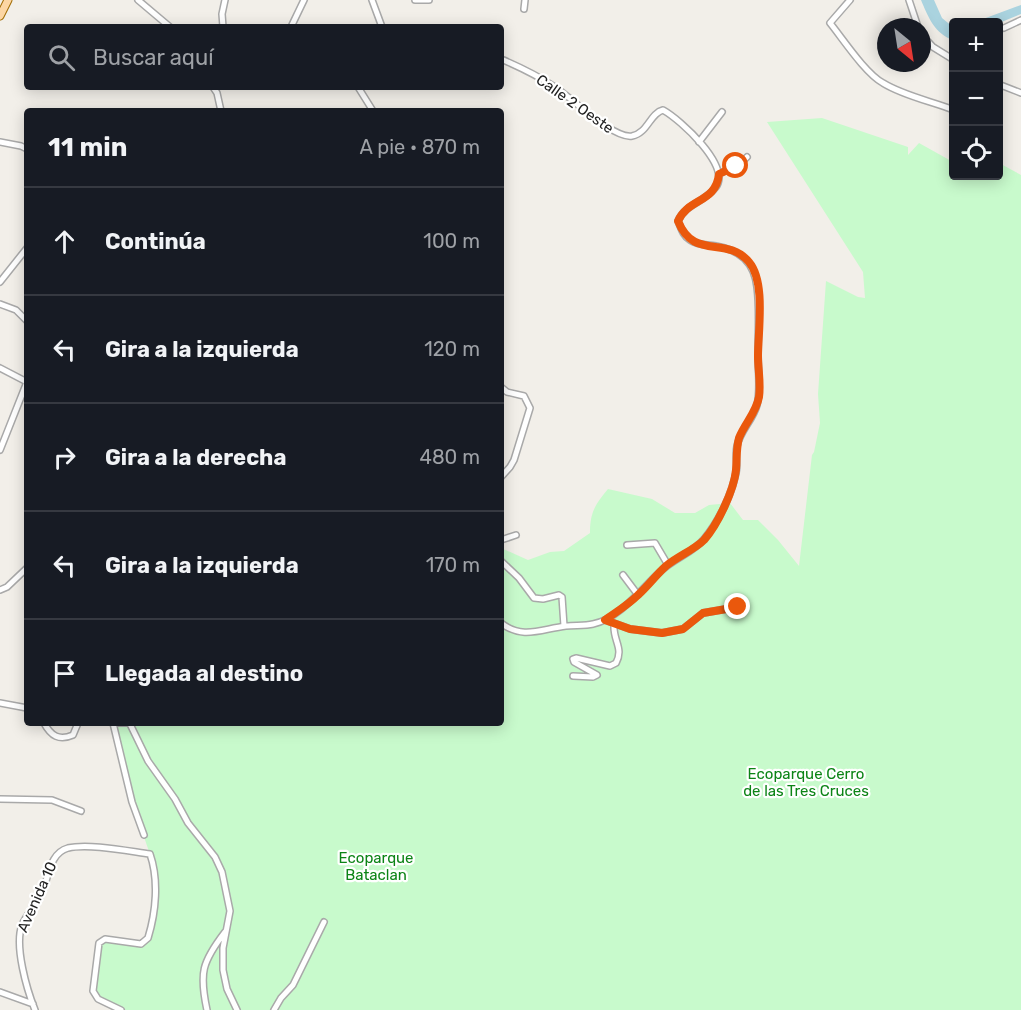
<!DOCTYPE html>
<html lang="es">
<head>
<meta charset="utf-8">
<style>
  body { margin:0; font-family:Rubik,sans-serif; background:#242831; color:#f1f3f6 }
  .controls { position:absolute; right:18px; top:18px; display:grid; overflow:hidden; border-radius:6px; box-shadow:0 3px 15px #0003 }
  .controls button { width:54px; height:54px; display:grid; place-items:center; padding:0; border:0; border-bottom:2px solid #363941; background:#171b24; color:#f1f3f6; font:30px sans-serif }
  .compass { position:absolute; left:877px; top:18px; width:54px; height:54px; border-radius:50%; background:#171b24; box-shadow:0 3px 15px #0003; rotate:150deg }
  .stop { position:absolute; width:18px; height:18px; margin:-14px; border:4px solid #ea580c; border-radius:50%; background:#fff }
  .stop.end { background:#ea580c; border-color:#fff; box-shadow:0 2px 6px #0008 }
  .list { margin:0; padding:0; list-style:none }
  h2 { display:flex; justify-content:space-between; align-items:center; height:78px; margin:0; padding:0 24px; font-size:26px }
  h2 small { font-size:20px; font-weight:400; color:#9ea1a6 }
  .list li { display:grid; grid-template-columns:39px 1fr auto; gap:18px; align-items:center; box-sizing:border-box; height:108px; padding:0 24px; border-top:2px solid #363941 }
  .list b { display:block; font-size:22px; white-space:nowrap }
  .list em { font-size:20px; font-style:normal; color:#9ea1a6 }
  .icon { flex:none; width:33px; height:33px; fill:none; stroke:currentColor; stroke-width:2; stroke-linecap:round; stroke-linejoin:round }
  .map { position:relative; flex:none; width:1021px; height:1010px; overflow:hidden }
  .search { position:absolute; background:#171b24; box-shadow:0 3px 15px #0003; left:24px; top:24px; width:480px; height:66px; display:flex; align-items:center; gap:15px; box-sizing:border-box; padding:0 21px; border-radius:6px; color:#9ea1a6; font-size:22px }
  .panel { position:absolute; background:#171b24; box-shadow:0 3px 15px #0003; left:24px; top:108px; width:480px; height:618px; border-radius:6px }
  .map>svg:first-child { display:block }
</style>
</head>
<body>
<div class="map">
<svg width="1021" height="1010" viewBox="0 0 1021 1010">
  <rect width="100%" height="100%" fill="#f2efe9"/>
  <path fill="#c8facc" d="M822,118L908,147V155L919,143L953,162L954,176H998L999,163L1021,175V1010H121L98,999L94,983L101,941L144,942L151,928L155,869L132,802L113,723H501V548L528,560L550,552L564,551L590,533C590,512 595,505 608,489L652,499L675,513H695L709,505L730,503L743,520H758L778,540L799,566L812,455L814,452L820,423L818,394L826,281L858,297L865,298L863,272L767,122Z"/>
  <path fill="#aad3df" d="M921,0H934L942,18L953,27V40C935,34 928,17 921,0Z
    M1021,5V14L999,23L975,22Z"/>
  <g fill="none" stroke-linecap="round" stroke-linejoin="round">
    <defs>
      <path id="minor" d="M138,0L170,27
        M372,0L382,27
        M415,0H429
        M850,0L830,23C843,39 865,73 883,83C904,96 931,101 954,110
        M909,0L918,27
        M524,9L525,0
        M223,27L222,14L225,0
        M291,27L304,0
        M1004,28L1021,20
        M922,35L933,47L954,60
        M501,59C520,67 538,76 555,87C572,98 613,139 632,136C648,133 650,113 663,110C681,120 731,166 716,187C705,202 685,204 678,221C681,228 683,236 690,240C698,246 707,244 716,246C740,250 754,262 757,287C760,310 758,332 758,355C758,372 761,389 757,405C753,420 740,431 737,446C735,455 738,464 736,473C731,496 719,521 704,539C694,552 673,559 661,571C642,588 619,619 593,624C585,626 575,625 566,626C541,629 523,640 501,623
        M998,84L1021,93
        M213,87L217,93L221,111
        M358,87L373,111
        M0,142L21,146L27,149
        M699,142L722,112
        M719,174L740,164L747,157
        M0,282L27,248
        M0,304L16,310L27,321
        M0,368L27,382
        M501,387L507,392L524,396L530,408L514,460L510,467L501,477
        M0,450L27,382
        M501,540L516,535
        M627,545L655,543L668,565
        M501,561L519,578L534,598L543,599L559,595L562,597L564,626
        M623,575L638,595
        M0,590L7,587L27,568
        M605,620L630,629L662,633L683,629L703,613L738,607
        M573,676L593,677L597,675L574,662L573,659L576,658L610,666L616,663C624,648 613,641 614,625
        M0,703L27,708
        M44,723C51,736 59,741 73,735L78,723
        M113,723L132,802L144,835
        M113,723H131
        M130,724L148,761L175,799L188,823L215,857L222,872L230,911L223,948V970L227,989L237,1010
        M0,799L52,800L81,811
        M0,992L33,1004
        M35,1010C27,990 14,946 22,925C27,913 38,903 43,890C49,875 50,853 68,848C88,843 128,851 150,854C159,880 156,912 148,938L141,944L105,939L99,943L93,991L98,999L121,1010
        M207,1010C199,973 202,962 225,932
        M274,1010L281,998L293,985L324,922"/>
      <path id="major" d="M0,16L8,0"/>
    </defs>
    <use href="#minor" stroke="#a9a9a9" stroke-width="8"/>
    <use href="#major" stroke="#a06b00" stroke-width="9"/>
    <use href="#minor" stroke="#fff" stroke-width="5"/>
    <use href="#major" stroke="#fcd6a4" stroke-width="7"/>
  </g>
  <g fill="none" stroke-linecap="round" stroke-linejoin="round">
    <path stroke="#ea580c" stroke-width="8" d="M736,166L719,174C716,203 688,198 678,221C694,261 726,235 749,262C766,282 758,331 758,356C758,369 761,384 759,397C756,413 745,423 739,438C736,449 737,459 736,470C734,490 718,524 704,540C694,550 678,556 666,566C656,575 648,586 638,595C628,605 616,612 605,620L630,629L662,633L683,629L703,613L738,607"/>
  </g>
  <g text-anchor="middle" stroke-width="4.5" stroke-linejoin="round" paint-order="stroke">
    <g font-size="15" fill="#222" stroke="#fff">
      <text transform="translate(575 104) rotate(35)" y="5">Calle 2 Oeste</text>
      <text transform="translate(37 897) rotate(-66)" y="5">Avenida 10</text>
    </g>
    <g font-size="15" fill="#0c8416" stroke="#fff">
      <text x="806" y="779">Ecoparque Cerro<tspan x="806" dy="17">de las Tres Cruces</tspan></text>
      <text x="376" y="863">Ecoparque<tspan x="376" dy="17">Bataclan</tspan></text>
    </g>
  </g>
</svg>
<div class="controls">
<button>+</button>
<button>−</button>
<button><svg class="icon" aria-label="locate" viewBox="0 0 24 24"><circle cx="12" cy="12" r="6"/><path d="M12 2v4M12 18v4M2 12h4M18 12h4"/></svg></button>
</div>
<svg class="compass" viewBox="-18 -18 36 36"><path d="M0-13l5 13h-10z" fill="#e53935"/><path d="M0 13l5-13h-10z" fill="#9ea1a6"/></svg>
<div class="stop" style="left:736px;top:166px"></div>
<div class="stop end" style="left:738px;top:607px"></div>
<div class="search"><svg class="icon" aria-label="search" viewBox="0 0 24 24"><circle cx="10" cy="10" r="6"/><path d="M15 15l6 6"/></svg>Buscar aquí</div>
<section class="panel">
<h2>11 min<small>A pie · 870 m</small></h2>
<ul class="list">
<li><svg class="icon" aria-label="ahead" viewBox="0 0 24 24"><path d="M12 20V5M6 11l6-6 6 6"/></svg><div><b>Continúa</b></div><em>100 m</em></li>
<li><svg class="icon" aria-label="left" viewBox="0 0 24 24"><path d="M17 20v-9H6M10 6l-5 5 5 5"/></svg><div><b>Gira a la izquierda</b></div><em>120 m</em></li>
<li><svg class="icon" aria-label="right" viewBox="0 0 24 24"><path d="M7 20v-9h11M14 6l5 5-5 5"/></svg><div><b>Gira a la derecha</b></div><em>480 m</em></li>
<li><svg class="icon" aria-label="left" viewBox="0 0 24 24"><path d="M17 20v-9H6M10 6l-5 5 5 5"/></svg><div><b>Gira a la izquierda</b></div><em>170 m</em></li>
<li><svg class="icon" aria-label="arrive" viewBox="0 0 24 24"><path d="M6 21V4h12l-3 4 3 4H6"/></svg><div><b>Llegada al destino</b></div></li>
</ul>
</section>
</div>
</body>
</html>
